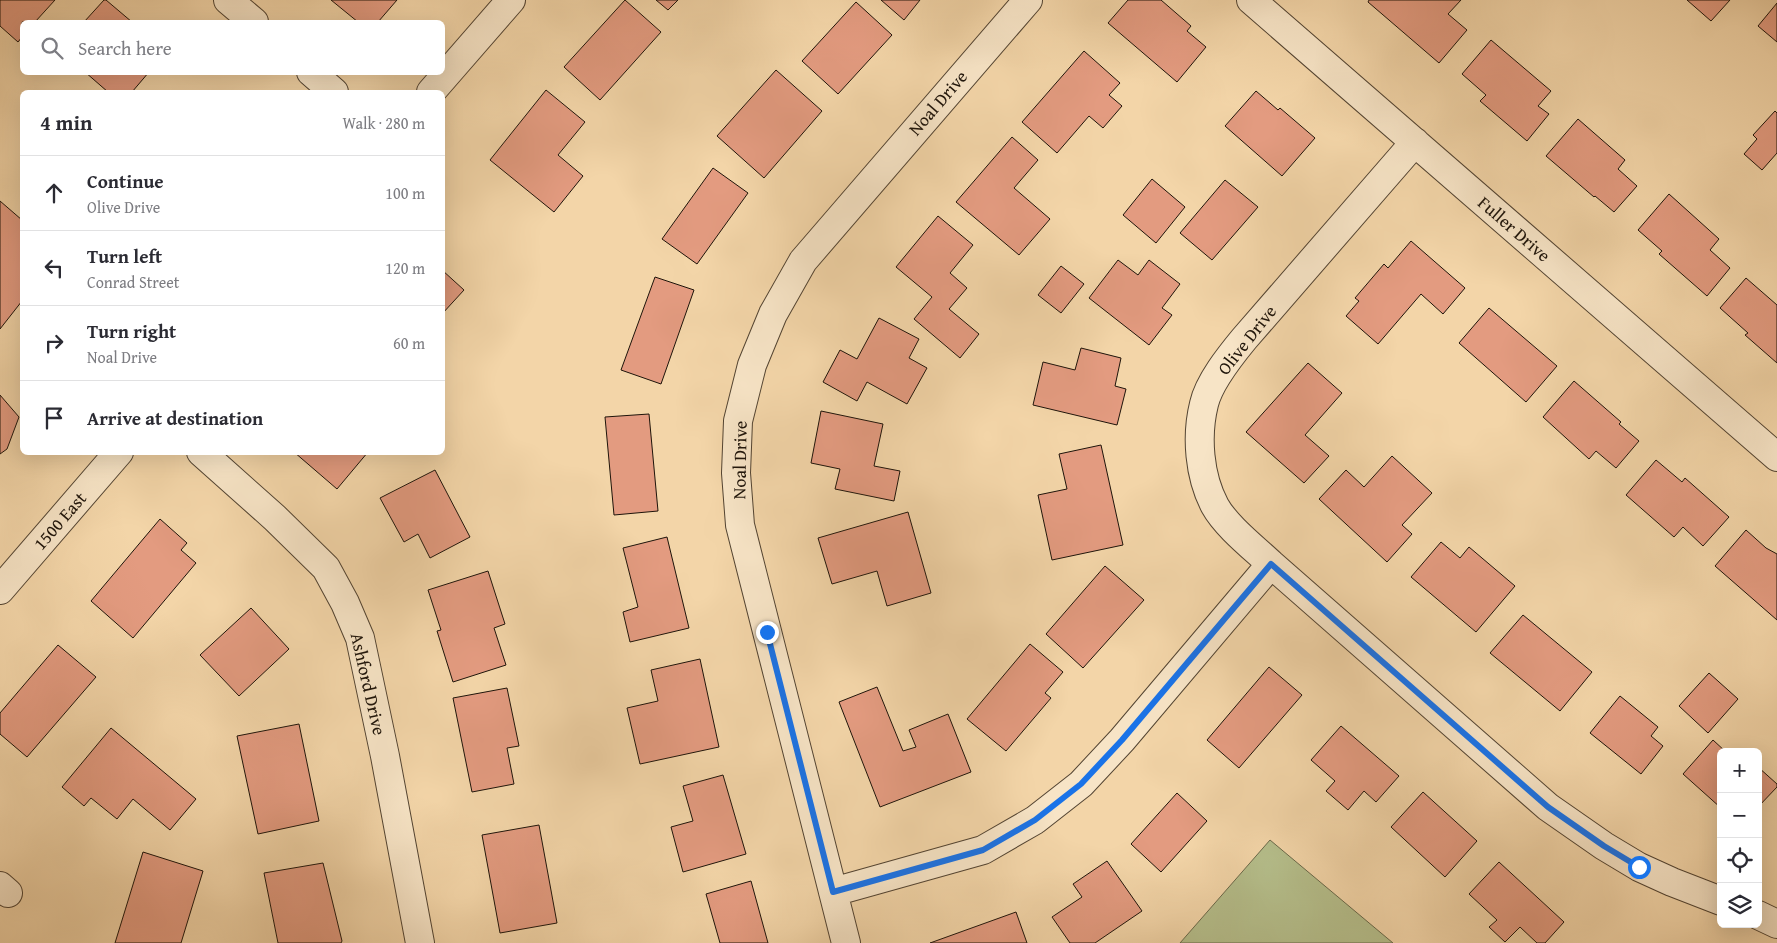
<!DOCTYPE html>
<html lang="en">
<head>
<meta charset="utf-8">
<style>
  body { margin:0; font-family:"Gentium Book Plus",serif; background:#f7f7f7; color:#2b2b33 }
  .controls { position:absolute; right:15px; bottom:15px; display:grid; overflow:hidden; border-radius:8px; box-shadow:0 5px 20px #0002 }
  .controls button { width:45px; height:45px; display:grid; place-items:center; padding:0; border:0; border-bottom:1px solid #e1e1e2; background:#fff; color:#2b2b33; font:25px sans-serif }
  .stop { position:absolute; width:15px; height:15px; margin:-11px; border:4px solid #1a73e8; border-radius:50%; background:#fff }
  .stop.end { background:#1a73e8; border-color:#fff; box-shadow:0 1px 5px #0008 }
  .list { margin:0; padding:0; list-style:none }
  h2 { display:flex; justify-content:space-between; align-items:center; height:65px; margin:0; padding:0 20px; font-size:21px }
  h2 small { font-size:16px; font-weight:400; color:#7c7c81 }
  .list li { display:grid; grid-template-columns:32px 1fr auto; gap:15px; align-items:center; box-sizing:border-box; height:75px; padding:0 20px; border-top:1px solid #e1e1e2 }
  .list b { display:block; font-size:19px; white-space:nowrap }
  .list p { margin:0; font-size:16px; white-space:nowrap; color:#7c7c81 }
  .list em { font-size:16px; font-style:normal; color:#7c7c81 }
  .icon { flex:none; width:28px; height:28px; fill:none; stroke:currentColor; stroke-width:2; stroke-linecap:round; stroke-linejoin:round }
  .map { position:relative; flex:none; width:1777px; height:943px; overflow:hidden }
  .search { position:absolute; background:#fff; box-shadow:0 5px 20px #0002; left:20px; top:20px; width:425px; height:55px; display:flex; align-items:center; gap:12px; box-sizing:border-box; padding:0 18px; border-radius:8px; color:#7c7c81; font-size:19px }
  .panel { position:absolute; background:#fff; box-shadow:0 5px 20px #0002; left:20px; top:90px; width:425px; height:365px; border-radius:8px }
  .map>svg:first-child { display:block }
</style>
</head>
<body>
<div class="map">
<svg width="1777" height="943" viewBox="0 0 1777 943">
  <rect width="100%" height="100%" fill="#f3d5a8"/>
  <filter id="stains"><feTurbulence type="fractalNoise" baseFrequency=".004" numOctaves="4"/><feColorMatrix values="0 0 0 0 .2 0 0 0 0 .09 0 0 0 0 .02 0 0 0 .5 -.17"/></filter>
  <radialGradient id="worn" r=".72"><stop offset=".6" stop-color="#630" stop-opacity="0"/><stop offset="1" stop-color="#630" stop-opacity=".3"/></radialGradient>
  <path fill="#b5be8b" stroke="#6a694a" d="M1270,840L1393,943H1180Z"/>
  <path fill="#e39b80" stroke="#1e140a" d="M0,0H55L35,22H22V37L18,42L0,26Z
    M104,0H106L132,22H84Z
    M331,0H397L378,22H358Z
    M625,0L661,32L600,100L564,67Z
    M656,0H678L668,10Z
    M881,0H920L904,20Z
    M1128,0H1161L1191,26L1187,31L1206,47L1177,82L1108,23Z
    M1369,0H1461L1448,14L1467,30L1439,63L1368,2Z
    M1687,0H1730L1711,21Z
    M856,2L892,35L838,94L802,61Z
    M1777,3V42L1758,26Z
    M1491,40L1551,91L1538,106L1549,114L1527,141L1480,101L1486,95L1462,74Z
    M1084,51L1120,83L1109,95L1122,106L1103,128L1089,116L1057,153L1022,122Z
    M776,70L822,111L764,178L717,136Z
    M85,72H149L132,92H108Z
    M546,90L585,122L558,155L583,176L554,212L490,160Z
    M1256,91L1278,110L1280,108L1315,138L1282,176L1225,126Z
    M1775,111L1777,113V153L1762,170L1744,154L1757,139L1753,135Z
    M1578,119L1625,160L1618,169L1637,186L1614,212L1595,196L1594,197L1546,156Z
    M1012,137L1038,160L1014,188L1050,219L1019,255L956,202Z
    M713,168L748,193L697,264L662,239Z
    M1152,179L1185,207L1156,243L1123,215Z
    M1225,180L1258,207L1212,260L1180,233Z
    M1669,194L1719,239L1710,250L1730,268L1707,296L1659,254L1662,251L1638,230Z
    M0,201L22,220V301L0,329Z
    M938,216L973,245L950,273L967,288L949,309L979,334L960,358L914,319L932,297L896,267Z
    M1411,241L1465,288L1443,314L1421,294L1378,344L1346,316L1359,301L1355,298L1384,264L1388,268Z
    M1118,260L1138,275L1149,260L1180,284L1162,308L1172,315L1149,345L1089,298Z
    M1061,266L1084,284L1061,313L1038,295Z
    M442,270L464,290L442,314Z
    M655,277L694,290L661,384L621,370Z
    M1746,278L1777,305V363L1745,335L1748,333L1720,308Z
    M1489,308L1557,366L1526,402L1459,343Z
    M879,318L919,339L909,358L927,368L907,404L867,382L857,401L823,382L840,350L857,359Z
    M1081,348L1121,358L1115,386L1126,389L1117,425L1033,405L1043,362L1075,370Z
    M1308,363L1342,393L1305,435L1329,456L1304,483L1246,432Z
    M1574,381L1621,422L1619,424L1639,441L1616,468L1596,451L1589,459L1543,417Z
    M0,395L19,417L7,449L0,454Z
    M821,411L883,424L874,466L900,471L894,501L835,489L840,469L811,463Z
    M649,414L658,511L614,515L605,417Z
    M1101,445L1123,545L1052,560L1038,495L1067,489L1059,454Z
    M294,452H368L337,489Z
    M1392,456L1432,493L1402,525L1412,534L1387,562L1319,499L1346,470L1364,487Z
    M1656,460L1682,482L1685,478L1729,517L1703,546L1683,527L1674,537L1626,495Z
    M435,470L470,537L430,558L418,534L404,542L380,498Z
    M908,512L931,593L887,606L877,571L832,584L818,538Z
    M160,519L187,543L181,550L196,563L133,638L91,601Z
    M1746,530L1766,548L1777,554V620L1715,566Z
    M667,537L689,628L630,642L623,612L638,607L623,548Z
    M1441,542L1460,558L1469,547L1515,586L1476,632L1411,577Z
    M1105,566L1144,600L1083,668L1046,634Z
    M488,571L505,624L494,628L506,665L453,682L437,631L441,630L428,590Z
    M251,608L289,649L239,696L200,655Z
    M1523,615L1592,672L1560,711L1490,653Z
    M1030,644L1063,672L1045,693L1051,698L1006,751L967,719Z
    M58,645L96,677L27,757L0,734V713Z
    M700,659L719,747L640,764L627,708L658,701L651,670Z
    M1269,667L1302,695L1239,768L1207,740Z
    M1709,673L1738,699L1708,733L1679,706Z
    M877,687L903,751L916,747L909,730L948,714L971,772L880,807L839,702Z
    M507,688L519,746L507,748L514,784L472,792L453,698Z
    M1620,696L1658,727L1651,736L1663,746L1641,774L1590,733Z
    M299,724L319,821L258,834L237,736Z
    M1341,726L1399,776L1376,802L1364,791L1348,810L1326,791L1335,781L1311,760Z
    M111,728L196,799L170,830L133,799L117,819L91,798L84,806L62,787Z
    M1713,740L1726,752H1721V808L1683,774Z
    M1758,767L1777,784V787L1758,807Z
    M723,775L746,854L683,872L671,827L693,821L683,786Z
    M1423,792L1477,841L1445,877L1391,827Z
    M1177,793L1207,821L1161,872L1131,844Z
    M539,825L557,923L500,933L482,835Z
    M143,852L203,871L181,943H115Z
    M1107,861L1142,911L1095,943H1070L1052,917L1082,897L1073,884Z
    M1499,862L1564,922L1545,943H1537L1520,927L1505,942L1489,927L1497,920L1469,894Z
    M323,863L342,941L341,943H278L264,873Z
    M751,881L768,943H720L706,894Z
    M1016,912L1027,943H930Z"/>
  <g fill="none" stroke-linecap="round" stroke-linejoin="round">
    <defs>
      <path id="street" d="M228,0L254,22
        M1251,0L1777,457
        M311,72L334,92
        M431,92L511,0
        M1415,142L1244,339C1230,356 1209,382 1204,404C1196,436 1199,476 1215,506C1226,526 1254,548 1271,564L1548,807L1604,846L1639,867L1672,882L1721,901
        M201,452L275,518L326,568L345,603L360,638L385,756L420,943
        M0,590L119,452
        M0,886L8,893
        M833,892L983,850L1035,820L1081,784L1122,740L1271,564
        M1758,915L1777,924
        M846,943L740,525L736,473L738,421L752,365L773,314L803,261L1028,0"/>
    </defs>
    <use href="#street" stroke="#534432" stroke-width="30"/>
    <use href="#street" stroke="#f7e4c6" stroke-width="28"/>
  </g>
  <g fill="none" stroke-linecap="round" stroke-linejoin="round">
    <path stroke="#1a73e8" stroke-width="6" d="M767,632L833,892L983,850L1035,820L1081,784L1122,740L1271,564L1548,807L1604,846L1639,867"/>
  </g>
  <g text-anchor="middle" stroke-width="4" stroke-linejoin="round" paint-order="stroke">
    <g font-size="18" fill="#1e140a" stroke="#f7e4c6">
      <text transform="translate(938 103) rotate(-49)" y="6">Noal Drive</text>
      <text transform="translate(1514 229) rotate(41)" y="6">Fuller Drive</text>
      <text transform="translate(1247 340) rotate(-52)" y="6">Olive Drive</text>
      <text transform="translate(740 460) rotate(-89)" y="6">Noal Drive</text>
      <text transform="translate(60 521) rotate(-49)" y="6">1500 East</text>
      <text transform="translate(368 684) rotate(77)" y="6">Ashford Drive</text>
    </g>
  </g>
  <rect width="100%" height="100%" filter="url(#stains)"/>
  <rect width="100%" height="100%" fill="url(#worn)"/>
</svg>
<div class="controls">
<button>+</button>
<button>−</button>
<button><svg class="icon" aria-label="locate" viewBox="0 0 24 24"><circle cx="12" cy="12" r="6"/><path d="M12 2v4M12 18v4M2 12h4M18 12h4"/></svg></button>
<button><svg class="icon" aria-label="layers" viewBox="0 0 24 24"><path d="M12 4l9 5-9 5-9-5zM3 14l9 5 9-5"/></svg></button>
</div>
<div class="stop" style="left:1639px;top:867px"></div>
<div class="stop end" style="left:767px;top:632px"></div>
<div class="search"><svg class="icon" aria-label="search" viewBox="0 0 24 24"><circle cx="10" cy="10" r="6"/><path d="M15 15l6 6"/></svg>Search here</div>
<section class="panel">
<h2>4 min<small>Walk · 280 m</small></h2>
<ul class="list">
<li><svg class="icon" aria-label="ahead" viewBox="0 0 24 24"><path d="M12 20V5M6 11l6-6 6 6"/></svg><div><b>Continue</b><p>Olive Drive</p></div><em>100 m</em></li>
<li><svg class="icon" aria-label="left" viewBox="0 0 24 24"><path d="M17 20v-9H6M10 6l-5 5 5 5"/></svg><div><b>Turn left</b><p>Conrad Street</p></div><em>120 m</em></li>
<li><svg class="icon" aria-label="right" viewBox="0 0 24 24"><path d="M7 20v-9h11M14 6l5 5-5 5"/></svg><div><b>Turn right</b><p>Noal Drive</p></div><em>60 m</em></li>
<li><svg class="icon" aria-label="arrive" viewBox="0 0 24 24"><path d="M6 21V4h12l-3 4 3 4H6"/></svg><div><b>Arrive at destination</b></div></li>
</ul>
</section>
</div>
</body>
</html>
